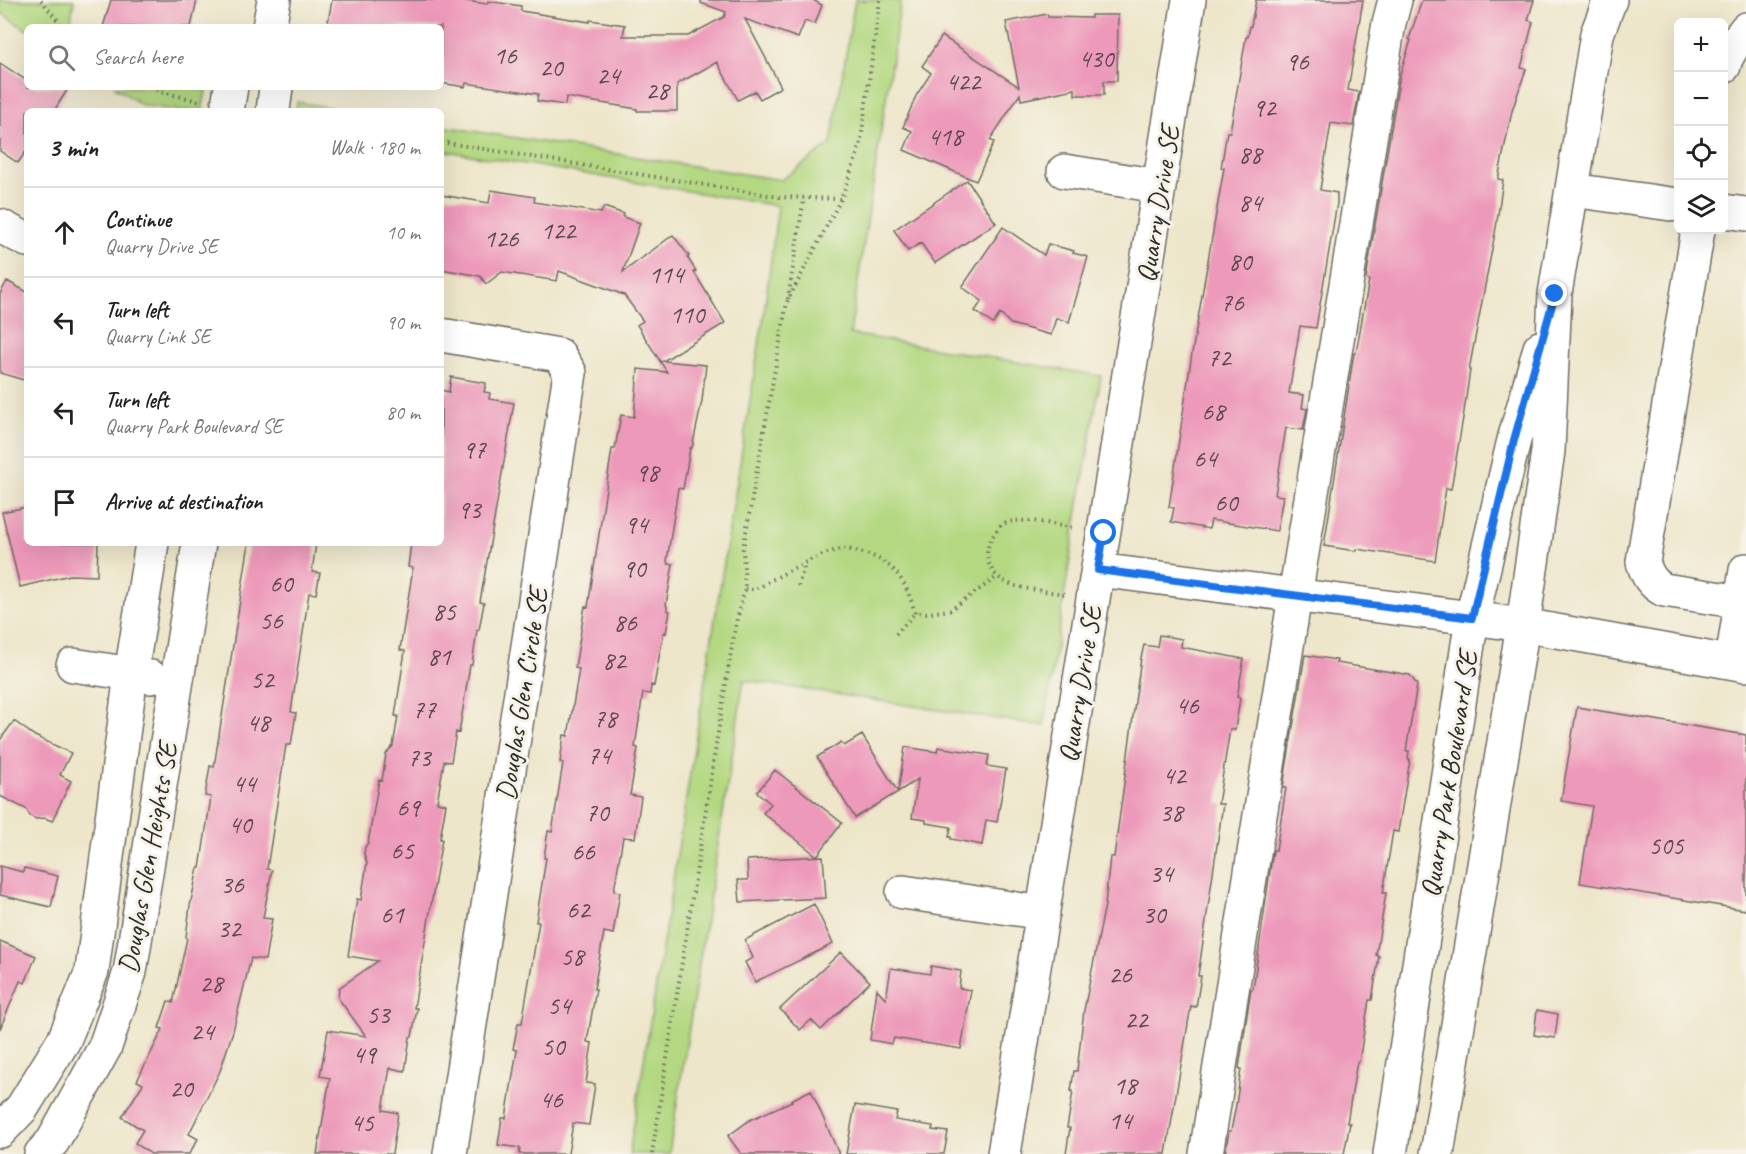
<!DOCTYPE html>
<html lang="en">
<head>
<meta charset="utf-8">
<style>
  body { margin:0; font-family:Caveat,sans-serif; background:#f2f2f2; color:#222 }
  .controls { position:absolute; right:18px; top:18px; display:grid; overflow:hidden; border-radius:9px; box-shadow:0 6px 24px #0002 }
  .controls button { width:54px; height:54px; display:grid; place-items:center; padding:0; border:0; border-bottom:2px solid #e0e0e0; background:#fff; color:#222; font:30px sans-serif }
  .stop { position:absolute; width:18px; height:18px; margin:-14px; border:4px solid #1a73e8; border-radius:50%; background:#fff }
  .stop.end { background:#1a73e8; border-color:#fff; box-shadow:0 2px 6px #0008 }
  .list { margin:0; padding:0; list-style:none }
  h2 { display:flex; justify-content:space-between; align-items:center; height:78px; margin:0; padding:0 24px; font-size:26px }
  h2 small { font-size:20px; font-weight:400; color:#767676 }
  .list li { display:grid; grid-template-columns:39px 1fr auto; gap:18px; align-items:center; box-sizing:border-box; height:90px; padding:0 24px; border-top:2px solid #e0e0e0 }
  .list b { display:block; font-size:22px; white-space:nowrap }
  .list p { margin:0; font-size:20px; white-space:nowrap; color:#767676 }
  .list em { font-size:20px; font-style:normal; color:#767676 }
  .icon { flex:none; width:33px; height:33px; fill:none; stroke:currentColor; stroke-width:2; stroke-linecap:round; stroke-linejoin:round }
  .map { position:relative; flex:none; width:1746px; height:1154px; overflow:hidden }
  .search { position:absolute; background:#fff; box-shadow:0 6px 24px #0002; left:24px; top:24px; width:420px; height:66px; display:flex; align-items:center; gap:15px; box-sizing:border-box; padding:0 21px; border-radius:9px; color:#767676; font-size:22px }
  .panel { position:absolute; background:#fff; box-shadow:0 6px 24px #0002; left:24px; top:108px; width:420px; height:438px; border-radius:9px }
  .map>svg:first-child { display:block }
</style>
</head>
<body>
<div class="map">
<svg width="1746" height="1154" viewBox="0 0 1746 1154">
  <rect width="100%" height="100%" fill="#f7f3e8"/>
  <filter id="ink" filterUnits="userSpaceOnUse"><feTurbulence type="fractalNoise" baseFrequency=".0167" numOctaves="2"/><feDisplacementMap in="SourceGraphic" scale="12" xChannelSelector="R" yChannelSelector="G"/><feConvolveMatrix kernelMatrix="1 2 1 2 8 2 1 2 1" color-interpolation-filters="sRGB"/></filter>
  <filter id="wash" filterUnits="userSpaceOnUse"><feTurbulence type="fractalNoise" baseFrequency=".008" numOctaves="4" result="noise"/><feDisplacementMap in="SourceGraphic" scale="24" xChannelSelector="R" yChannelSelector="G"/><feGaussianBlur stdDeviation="1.35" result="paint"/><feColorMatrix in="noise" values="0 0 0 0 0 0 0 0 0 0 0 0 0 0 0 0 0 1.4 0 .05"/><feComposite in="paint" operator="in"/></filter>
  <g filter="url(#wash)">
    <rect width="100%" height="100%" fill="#ede6ca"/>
    <path fill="#b3d881" stroke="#6f8256" stroke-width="1.5" d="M0,0H74L70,27H27V30L0,12Z
      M855,0H901L850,334L1101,376L1075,527L1044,726L744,680L669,1154H629L763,320L778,206L441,150V126L781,180L831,144Z
      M115,87H189L206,90L202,111H181L142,105Z
      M297,102L351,111H296Z"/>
    <g id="blocks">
      <path fill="#ed99ba" d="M111,0H197L191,27H103Z
        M332,0H459L487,4L488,1L521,6V11L590,22V20L625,25L623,36H688L724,17L726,12L701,3V0H813L822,5L815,24L805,21L798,38L745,19L781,87L760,99L755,91L738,100L717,62L677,84V111H637V109L566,97L565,105L537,101L538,94L466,83L465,87L441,83V27H327Z
        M1256,0H1363L1348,90L1359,92L1353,126L1331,123L1320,190L1337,193V203L1316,328L1300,326L1289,393L1304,395L1302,408L1307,409L1303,430L1286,428L1275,495L1283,496L1277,531L1211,520L1209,529L1171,522L1174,508L1169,507L1192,353L1224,168H1221L1227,132H1230L1246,37H1248L1250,26H1251Z
        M1422,0H1534L1528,20L1533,22L1521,68L1526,69L1512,111L1498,179L1503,180L1496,228L1469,370H1470L1464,412L1451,489L1446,488L1435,561L1357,549L1356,551L1324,546L1354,353H1356L1369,280L1366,279L1400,75L1411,40L1409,39Z
        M1047,14L1048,17L1091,18V15H1118L1117,81H1104V95H1075V89L1021,100L1020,94L990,140L994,142L976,181L904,150L912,131L903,127L916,96L931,73L922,66L942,36L1019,87L1006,22Z
        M0,63L27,81V87H69L54,111H27V150L18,163L0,151Z
        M967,180L996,223L935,263L921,243L908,251L894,230Z
        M491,190L535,197L534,202L601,213L604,207L624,214L623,217L640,223L623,272L673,235L689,256L687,257L696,271L694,272L725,323L663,361L706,365L702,401L692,448H690L683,489L678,488L667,561L668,564H673L666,605L667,606V610L670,611L666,633L664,632L661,646L654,686L651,685L650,694L643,693L635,747L638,748L630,795L641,797L635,838L623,837L614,891L620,892L613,934L604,932L594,989H596L587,1042L592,1043L586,1083L595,1084L589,1125L573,1123L568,1154H519L520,1148L498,1145L502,1118H506L517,1050L513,1049L518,1023H522L539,922H536L546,858H544L548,831L552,832L563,763L560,762L564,735L568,736L579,669L575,668L585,606L588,607L612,449H615L621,415L634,417L638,369L667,372L637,325L643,321L624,295L559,271L557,281L502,272L486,284L480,276L441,269V195L489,203Z
        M1003,227L1044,255L1048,244L1074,251L1073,253L1088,257L1069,322L1056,318L1051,335L1011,324L1000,314L993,324L975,311L982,301L962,287Z
        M7,281L27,292V381L0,373V294Z
        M451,377L486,383L484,392L490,393L489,399L514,403L480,602L484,603L479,630H477L472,665H470L459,733L456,732L451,762L444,761L437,802L446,804L440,839H442L414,1008H417L412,1037H410L405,1071L390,1068L383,1110L398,1113L392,1154H317L330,1078L320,1076L328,1030L366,1036L338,998L339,988L378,961L348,956L357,899L361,900L367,863L364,854L365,847L368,843L379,780L382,781L386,754L393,746L398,716H395L405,651L400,650L413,568L408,567L411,543H441V390L449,392Z
        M27,507V543H98L97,576L70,575L20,587L2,512Z
        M249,543H316L312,572L320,573L316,594L309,593L291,712L296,713L291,745H286L267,869L272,870L263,918L272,919L265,960L251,958L233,1031L220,1071L189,1134L198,1139L189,1154H151L135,1143L143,1130L122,1117L143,1084L137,1081L163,1029L159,1028L168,1001L173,1003L187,938L186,937L190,906L198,868H200L211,797L205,796L210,766L214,767Z
        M1159,635L1182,639L1181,647L1244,659L1237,697L1240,698L1235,730L1230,729L1218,804H1223L1198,976H1201L1196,1007L1191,1006L1166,1154H1066L1070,1128H1067L1073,1091H1071L1074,1071H1077L1084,1010L1105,905L1110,857H1114L1141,658L1144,645L1157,647Z
        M1305,655L1337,660L1336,663L1410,675L1417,685L1406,751H1409L1408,759H1410L1398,832L1393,831L1383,893H1386L1376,955L1379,956L1372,1000H1369L1359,1062H1357L1347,1123H1350L1344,1154H1225L1229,1131H1231L1236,1105L1241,1069L1239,1068L1251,989H1253L1273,850H1276L1286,788L1283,787Z
        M1577,707L1746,735V910L1580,883L1592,806L1561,801Z
        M14,721L35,736L71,753L60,775L71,781L52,821L45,818L36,819L30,816L26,809L0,796V740Z
        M862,735L898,792L855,818L817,757L841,742L844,746Z
        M905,747L937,752L938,747L989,755L987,766L1006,769L997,822L986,820L982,845L951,839V837H949L951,827L926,823V820L912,818L918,779L898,792Z
        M775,770L842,823L817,856L763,813L771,804L757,792Z
        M823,856L826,898L740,902L738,880H748L747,860Z
        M0,866L23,872L24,868L58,876L51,907L0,895Z
        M814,904L833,944L755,982L745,962L753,958L745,940Z
        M0,941L36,956L25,983L20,981L0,1029Z
        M841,952L870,982L821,1030L811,1020L800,1030L780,1009Z
        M931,966L961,971L959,988L971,990L961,1049L894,1038L892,1044L870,1040L877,989L886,999L891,968L930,974Z
        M1537,1010L1558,1014L1555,1038L1534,1035Z
        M811,1090L839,1154H741L728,1136L750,1120L792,1101L791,1100Z
        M855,1105L897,1112L895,1120L933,1126L932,1130L948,1132L944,1154H846Z"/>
    </g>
  </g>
  <g filter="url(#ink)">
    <use href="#blocks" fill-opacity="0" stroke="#6f6c63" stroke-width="1.5"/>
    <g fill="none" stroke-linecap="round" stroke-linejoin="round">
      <defs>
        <path id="minor" d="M269,27L274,0
          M1724,66C1726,53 1738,40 1746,29
          M227,111L231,87
          M273,111L276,87
          M1064,171L1159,186
          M1572,190L1678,205
          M1724,211L1746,214
          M0,226L27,240
          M1698,230L1643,562C1647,575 1652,584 1664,590L1741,602
          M441,335L559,355L570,373L450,1154
          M1098,570L1472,618L1523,625L1746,665
          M1732,662L1746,570
          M73,665L151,677
          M903,892L1043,913
          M0,1131L22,1108L64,1040L92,971L131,674L152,543
          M41,1154L53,1141L105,1047L130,972L199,543
          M1004,1154L1189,0
          M1206,1154L1295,596L1389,23L1395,0
          M1390,1154L1472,618L1514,440L1540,348
          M1437,1154L1523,625L1548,451L1555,294L1597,34L1610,0"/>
      </defs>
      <use href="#minor" stroke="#6f6c63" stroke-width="36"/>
      <path stroke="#6f6c63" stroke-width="4" stroke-dasharray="1.5 4.5" stroke-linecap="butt" d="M41,0L63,27
        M151,87L161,92L199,101
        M441,142L779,197L841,199
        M788,299L804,198
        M798,586L805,564
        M745,589H756C776,578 824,549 845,549C849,549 855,551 859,552C894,560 906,581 915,613H929L950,610L997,577
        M1064,594C1049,591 1024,590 1010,584C987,575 980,551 996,532C997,530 999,527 1001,525C1017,515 1056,525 1073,528
        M896,634L915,613
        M652,1154L725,688L736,623L745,589L743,549L787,302L841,199L860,147L880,0"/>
      <use href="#minor" stroke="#fff" stroke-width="33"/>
    </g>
  </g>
  <g fill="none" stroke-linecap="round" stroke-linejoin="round" filter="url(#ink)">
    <path stroke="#1a73e8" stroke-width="8" d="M1104,533L1098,570L1472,618L1514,440L1555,294"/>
  </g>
  <g text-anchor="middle" stroke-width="6" stroke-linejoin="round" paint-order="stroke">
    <g font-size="26" fill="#5c464f">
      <text x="505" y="64">16</text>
      <text x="1096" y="67">430</text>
      <text x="1297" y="70">96</text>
      <text x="551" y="76">20</text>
      <text x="608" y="84">24</text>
      <text x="963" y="90">422</text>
      <text x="657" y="99">28</text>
      <text x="1264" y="116">92</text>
      <text x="945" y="145">418</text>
      <text x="1250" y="163">88</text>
      <text x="1250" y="211">84</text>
      <text x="558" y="239">122</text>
      <text x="501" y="247">126</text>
      <text x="1240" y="270">80</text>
      <text x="666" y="283">114</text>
      <text x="1232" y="311">76</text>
      <text x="687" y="323">110</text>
      <text x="1219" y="366">72</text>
      <text x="1213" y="420">68</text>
      <text x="474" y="458">97</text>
      <text x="1205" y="467">64</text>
      <text x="647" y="481">98</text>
      <text x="1226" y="511">60</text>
      <text x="469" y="518">93</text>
      <text x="636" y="533">94</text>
      <text x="634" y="577">90</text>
      <text x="281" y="592">60</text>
      <text x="444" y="620">85</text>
      <text x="271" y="629">56</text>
      <text x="625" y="631">86</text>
      <text x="439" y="665">81</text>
      <text x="614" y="669">82</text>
      <text x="262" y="688">52</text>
      <text x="1187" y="714">46</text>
      <text x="424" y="718">77</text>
      <text x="605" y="727">78</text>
      <text x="258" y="731">48</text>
      <text x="599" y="764">74</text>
      <text x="419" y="766">73</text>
      <text x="1174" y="784">42</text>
      <text x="244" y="792">44</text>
      <text x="408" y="816">69</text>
      <text x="597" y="821">70</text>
      <text x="1171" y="821">38</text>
      <text x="240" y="833">40</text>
      <text x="1666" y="854">505</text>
      <text x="402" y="859">65</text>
      <text x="583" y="860">66</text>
      <text x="1161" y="882">34</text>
      <text x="232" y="893">36</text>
      <text x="578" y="918">62</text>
      <text x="392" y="923">61</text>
      <text x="1154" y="923">30</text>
      <text x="229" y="937">32</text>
      <text x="572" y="965">58</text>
      <text x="1120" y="983">26</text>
      <text x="211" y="992">28</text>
      <text x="559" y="1014">54</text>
      <text x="378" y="1023">53</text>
      <text x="1136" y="1028">22</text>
      <text x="202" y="1040">24</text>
      <text x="553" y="1055">50</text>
      <text x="364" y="1063">49</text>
      <text x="1125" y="1094">18</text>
      <text x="181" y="1097">20</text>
      <text x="551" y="1108">46</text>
      <text x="1120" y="1129">14</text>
      <text x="362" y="1131">45</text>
    </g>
    <g font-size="28" fill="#2b2b2b" stroke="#f7f3e8">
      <text transform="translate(1157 204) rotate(-81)" y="10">Quarry Drive SE</text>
      <text transform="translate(1079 684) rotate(-81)" y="10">Quarry Drive SE</text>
      <text transform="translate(521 694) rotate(-81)" y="10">Douglas Glen Circle SE</text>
      <text transform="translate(1448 774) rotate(-81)" y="10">Quarry Park Boulevard SE</text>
      <text transform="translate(147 858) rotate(-80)" y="10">Douglas Glen Heights SE</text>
    </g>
  </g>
</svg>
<div class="controls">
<button>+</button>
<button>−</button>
<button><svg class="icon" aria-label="locate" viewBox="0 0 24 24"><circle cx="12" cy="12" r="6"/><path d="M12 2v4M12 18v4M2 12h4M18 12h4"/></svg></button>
<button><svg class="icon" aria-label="layers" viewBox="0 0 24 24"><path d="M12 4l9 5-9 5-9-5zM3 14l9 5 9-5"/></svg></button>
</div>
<div class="stop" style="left:1104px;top:533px"></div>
<div class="stop end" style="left:1555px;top:294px"></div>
<div class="search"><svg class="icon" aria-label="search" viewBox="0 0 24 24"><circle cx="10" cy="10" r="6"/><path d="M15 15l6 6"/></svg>Search here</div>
<section class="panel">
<h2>3 min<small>Walk · 180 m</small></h2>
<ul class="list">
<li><svg class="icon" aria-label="ahead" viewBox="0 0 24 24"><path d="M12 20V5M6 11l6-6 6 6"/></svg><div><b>Continue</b><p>Quarry Drive SE</p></div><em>10 m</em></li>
<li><svg class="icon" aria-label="left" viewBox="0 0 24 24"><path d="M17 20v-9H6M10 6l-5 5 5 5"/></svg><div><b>Turn left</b><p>Quarry Link SE</p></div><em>90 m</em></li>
<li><svg class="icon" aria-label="left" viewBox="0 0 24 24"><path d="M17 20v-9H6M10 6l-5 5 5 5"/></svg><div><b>Turn left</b><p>Quarry Park Boulevard SE</p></div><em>80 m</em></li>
<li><svg class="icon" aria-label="arrive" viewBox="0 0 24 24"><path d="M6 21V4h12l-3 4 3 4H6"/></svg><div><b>Arrive at destination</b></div></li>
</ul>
</section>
</div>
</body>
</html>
